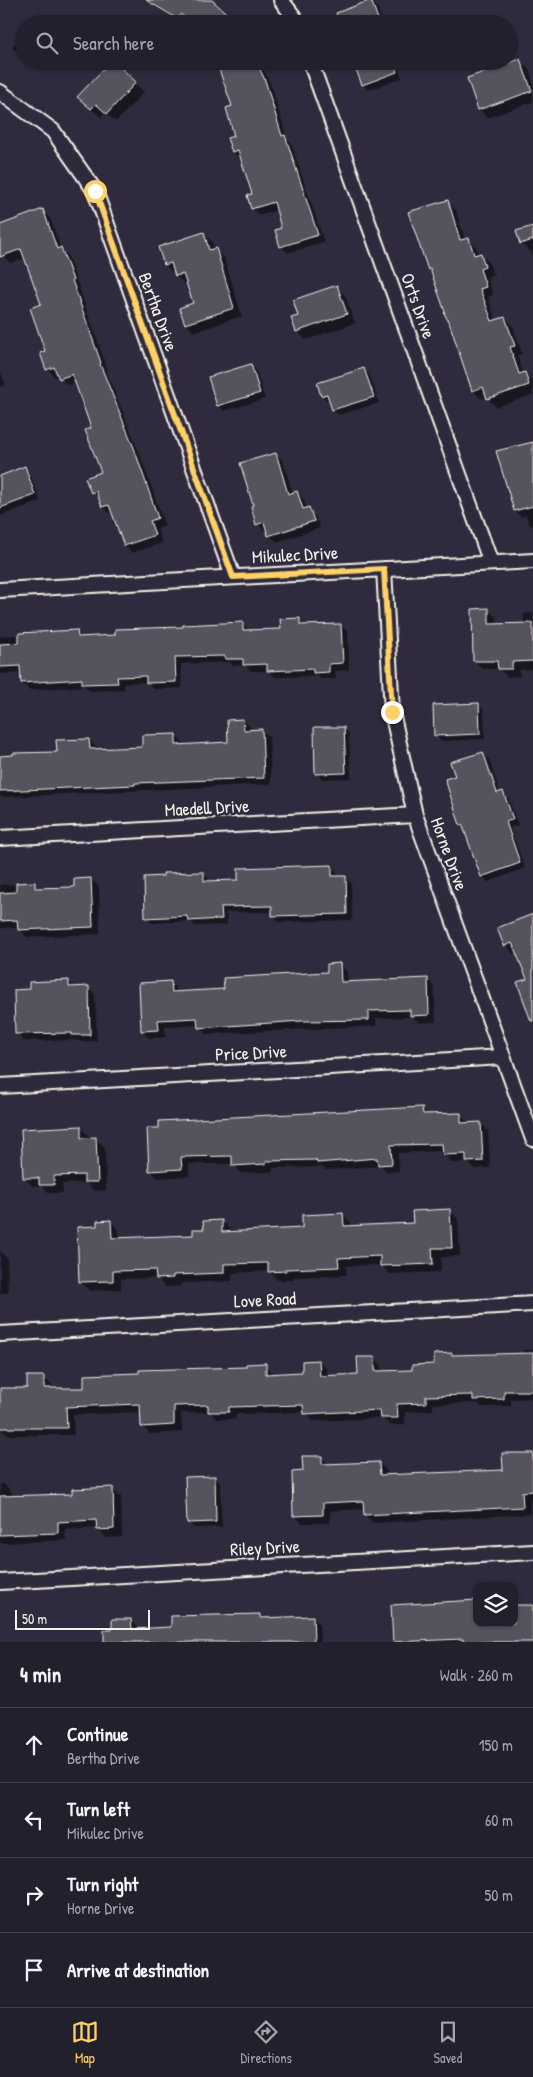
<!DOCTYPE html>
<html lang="en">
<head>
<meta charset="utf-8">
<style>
  body { margin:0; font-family:"Patrick Hand",sans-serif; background:#2b2836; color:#f1f3f6 }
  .controls { position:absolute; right:15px; bottom:15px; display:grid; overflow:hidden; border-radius:10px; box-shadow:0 1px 4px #0004 }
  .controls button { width:45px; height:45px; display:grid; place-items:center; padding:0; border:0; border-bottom:1px solid #403e4a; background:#23202e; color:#f1f3f6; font:25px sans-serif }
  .scale { position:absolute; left:15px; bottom:12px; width:135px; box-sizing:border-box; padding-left:5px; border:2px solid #f4f1e8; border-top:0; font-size:14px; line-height:18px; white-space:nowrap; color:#f4f1e8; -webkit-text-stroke:4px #2f2a3d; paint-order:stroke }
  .stop { position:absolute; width:15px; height:15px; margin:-11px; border:4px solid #ffd166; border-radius:50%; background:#fff }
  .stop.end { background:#ffd166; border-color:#fff; box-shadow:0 1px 5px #0008 }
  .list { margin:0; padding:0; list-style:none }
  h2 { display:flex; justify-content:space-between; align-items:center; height:65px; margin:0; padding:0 20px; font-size:21px }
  h2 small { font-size:16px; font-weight:400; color:#a3a3aa }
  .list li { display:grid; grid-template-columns:32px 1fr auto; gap:15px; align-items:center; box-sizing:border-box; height:75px; padding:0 20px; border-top:1px solid #403e4a }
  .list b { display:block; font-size:19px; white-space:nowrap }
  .list p { margin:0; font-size:16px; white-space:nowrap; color:#a3a3aa }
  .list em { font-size:16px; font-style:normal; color:#a3a3aa }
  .icon { flex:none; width:28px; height:28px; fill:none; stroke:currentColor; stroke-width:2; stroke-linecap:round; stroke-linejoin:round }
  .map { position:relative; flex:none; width:533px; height:1642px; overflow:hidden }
  .search { position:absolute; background:#23202e; box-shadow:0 1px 4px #0004; left:15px; right:15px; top:15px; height:55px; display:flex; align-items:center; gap:12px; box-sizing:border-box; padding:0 18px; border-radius:28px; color:#a3a3aa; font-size:19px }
  .sheet { height:365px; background:#23202e }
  nav { display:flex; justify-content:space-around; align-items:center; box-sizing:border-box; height:70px; border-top:1px solid #403e4a; background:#23202e; font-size:14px; color:#a3a3aa }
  nav a { display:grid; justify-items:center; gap:2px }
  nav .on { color:#ffd166 }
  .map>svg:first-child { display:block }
</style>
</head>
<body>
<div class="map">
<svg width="533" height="1642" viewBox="0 0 533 1642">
  <rect width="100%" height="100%" fill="#2f2a3d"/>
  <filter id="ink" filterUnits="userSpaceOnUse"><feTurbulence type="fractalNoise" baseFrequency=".02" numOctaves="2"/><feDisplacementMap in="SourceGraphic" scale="10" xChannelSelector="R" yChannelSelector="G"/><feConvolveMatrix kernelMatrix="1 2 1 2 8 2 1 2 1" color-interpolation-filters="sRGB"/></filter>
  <g filter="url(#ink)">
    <path fill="#0007" fill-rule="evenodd" d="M151,0H210L187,19L184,24L156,7L150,2Z
      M371,1L377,7L383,24H341Z
      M39,14L51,24H31Z
      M24,33V57L12,47Z
      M217,61H260L272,88L287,139L291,143L324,242L288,253L281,246L283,229L277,210L259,215L252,208L253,194L242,158L240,159L233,152L236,137L234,107Z
      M366,61H396L402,78L368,90L363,84Z
      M520,61L529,69L533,82V102L487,118L479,109Z
      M112,62L144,92L116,122L105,112L101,117L88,106Z
      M448,202L456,210L465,240L468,239L476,247L479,255H481L489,263L493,275L487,277L493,295L488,297L496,321L505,318L513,326L522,354L517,355L523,374L533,382V395L496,407L487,397L481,399L473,390L434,274L429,270Z
      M43,211L50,218L61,249L68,256L108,371H106L141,457L165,526L157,528L162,543L132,553L125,546L114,513L111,514L103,507L101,499L92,492L103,473L93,428L76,382L67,385L59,376L55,377L48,370L42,354L46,352L42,305L25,258L10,263L3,256L0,248V226Z
      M533,227V258L531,252L521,244L517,232Z
      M203,233L212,242L214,249L224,258L242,316L194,332L186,324L195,304L188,283L184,284L165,265Z
      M336,286L345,295L355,323L306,340L297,331L300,316Z
      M251,365L256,371L265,399L224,411L218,405Z
      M364,369L370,375L379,403L339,415L333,410L330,401H328L322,396Z
      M0,371L6,385L0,387Z
      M533,443V527L528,522L526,515L521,517L515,511L498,451Z
      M276,454L283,461L293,494L297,493L304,500L307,509L317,519L272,533V536L318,521L320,528L277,542L269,535L268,531H265L258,524Z
      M25,468L30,474L40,501L0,516V477Z
      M488,610L497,618V625L524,624V614L533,613V669L519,670L520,676L507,677L499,669H483L474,661Z
      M299,620L306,626L341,625L348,632L349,670L335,671L336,679H321L318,676L275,677L269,671H251L245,665L233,666L230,662L181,664L182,688L154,689L147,682L124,683V689L90,691L85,686L29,690L22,683V673L0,674V636L77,632L83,638L116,636L242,623L249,630H282Z
      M479,705L484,710L485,739L441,741L435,735Z
      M243,720L250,727V731L262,730L269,737L271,784L0,797V756L58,753L89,740L96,747V750L144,748L175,735L182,742V746L230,744Z
      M344,728L349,734L351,778L322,779L316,773Z
      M483,753L489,759L500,793L503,792L508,798L518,825L510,828L525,868L488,882L482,876L464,827L461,824L456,777ZM484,758H487L500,799H497Z
      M331,866L337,872V877H345L351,883L352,920L279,922L273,916V912H226L227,925L195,926L190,921L152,923L146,917L203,873L209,879V882L239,881Z
      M91,879L99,887L100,934L27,937L19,928H0V885L34,884L40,889L75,888Z
      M533,916V1022L519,983L528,980L517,952L514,954L505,945Z
      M340,964L347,972L348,982L427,979L434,986L436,1022L419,1023L413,1017L376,1018V1026L206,1034L199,1025L165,1027L166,1037L149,1038L142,1031L171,983L178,992L225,990L328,973Z
      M68,981L75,988L88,987L95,995L97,1041L81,1042L78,1040L24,1041L17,1034L30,991Z
      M422,1109L428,1115L460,1114L468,1124L481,1123L488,1131L490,1168L475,1169L468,1162L452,1163L444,1155V1151L398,1153L399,1171L387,1172L381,1166L326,1170L322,1167L273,1168V1172L241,1173L234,1164H189V1176L158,1178L150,1170L148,1130Z
      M80,1127L89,1136V1139H96L105,1147L106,1190L94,1191L87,1183L62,1184L63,1193H49L42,1186H33L24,1178Z
      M450,1210L458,1219L460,1256L441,1257V1272L390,1274L381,1265L346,1266L347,1275L294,1277V1280H278L269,1271L232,1273V1281L181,1283V1286L165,1287L157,1278L121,1279V1289L89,1291L81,1282L111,1222L119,1230L120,1239L194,1236L222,1221L230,1230V1233L304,1230L342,1214L351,1223V1227L414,1224Z
      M0,1251L7,1258L8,1293H0Z
      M523,1350H533V1398L511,1399V1406L482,1407L478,1403L433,1404V1410L405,1412V1425H390L382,1418L313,1421L305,1412L236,1414V1419H217L210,1412L181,1413L182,1432L150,1434L142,1426V1412L73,1415L74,1435H8L0,1428V1389H28L44,1377L51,1385L52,1389H86L265,1364L273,1375L304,1373L319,1361L327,1369V1377L359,1376L374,1358L382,1366V1372L413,1371L435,1366V1355H523Z
      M533,1454V1499H530V1514L373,1523L365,1515V1509L330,1511V1523H302L294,1515L304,1473L321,1457L329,1465L379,1463L387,1471V1476L504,1471Z
      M214,1478L220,1483L222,1527L194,1528L188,1522Z
      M0,1484H4L12,1492V1497L74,1495L112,1489L121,1497L122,1537L106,1538L98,1528L65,1530L66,1540L0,1543Z
      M393,1606L477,1623H514L533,1606V1642H394Z
      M259,1615L263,1619L313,1618L319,1624L320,1642H114L131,1620L137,1626L138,1630L172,1628Z"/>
    <path fill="#56525f" stroke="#f4f1e8" d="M146,0H212L238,24H191L181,14L178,19Z
      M371,0L380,24H340L336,13Z
      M520,59L532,91L478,110L467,78Z
      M111,61H114L136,82L107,114L96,104L91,109L77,97Z
      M216,61H256L265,80L282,136L285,135L318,235L280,247L275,230L281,228L274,202L251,209L247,195L252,194L238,150L232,152L227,138L234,136L226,108L232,106Z
      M371,61H393L397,72L362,85L355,67Z
      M448,200L460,240L469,238L474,255L481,253L485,267L480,269L486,287L480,289L492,321L505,317L515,346L510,347L519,374L525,372L529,385L487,399L483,387L472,391L450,325L444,313L445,312L430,269L428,270L408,212Z
      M43,209L57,249L61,247L73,280H72L101,363L100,364L134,448L158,518L150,521L155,535L124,546L109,505L102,507L96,491L91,493L85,478L101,472L85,430L91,428L72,374L59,379L54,367L46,370L40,353L45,351L30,308L41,304L21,249L0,257V225Z
      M533,226V240L520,244L516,231Z
      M204,232L209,250L216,248L234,308L185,324L179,308L193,303L183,274L175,276L171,263L164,265L158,247Z
      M337,285L347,314L296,332L291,318L298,316L293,300Z
      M251,364L260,393L217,406L208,377Z
      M364,368L374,397L332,410L327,394L321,396L317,383Z
      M533,442V506L514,511L496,451Z
      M276,453L288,494L297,491L303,509L309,507L314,521L268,536L264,522L256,525L251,506L253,505L240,463Z
      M25,466L35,495L0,508V476Z
      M489,608V624L533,623V661L512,662V669H498L497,661H473L472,609Z
      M300,618V625L341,624L343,663L329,664V672L313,673V669L267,671V664L243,665V659H225V656L175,657L176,682L146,683V676L117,677L118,683L82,684V679L21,683L20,666L0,667V644L19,643V633L77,630L78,637L115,635V629L183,627V625L243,622V630L281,629L280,619Z
      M479,703L480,734L434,736L433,705Z
      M243,719L244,730L262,729L264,778L135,783V785L0,791V756L13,755V753L57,752L56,740L89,739L90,749L142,747V735L176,734V745L228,742L227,720Z
      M314,727H344L346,773L315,774Z
      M483,752L497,793L503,791L513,819L506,822L520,863L481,877L462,824L460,825L445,779L455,776L450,762Z
      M332,865V876H346L347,914L272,916V906L221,907L222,919L188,921L187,916L145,918L144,877L163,876V873L204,872V881L238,880V868Z
      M91,878L93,927L18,930L17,920L0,921V893L16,892V883L35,882V888L74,887V879Z
      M533,914V1021H531L517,982L527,979L512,943L504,946L497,928Z
      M340,963L341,982L428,978L429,1015L410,1016V1010L369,1011V1020L301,1021L198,1028L197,1018L158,1020L159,1030L141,1031L139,983L171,981L172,992L224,989L223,978L327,972V964Z
      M69,980V987L89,986L90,1035H72V1033L15,1034L14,990L29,989V982Z
      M422,1107L423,1114L461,1113V1123L481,1122L483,1161L466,1162V1154L443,1155L442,1144L391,1145L392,1164L378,1165L377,1158L317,1163L316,1160L266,1161V1164L232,1166V1156L181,1157L182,1169L149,1171L147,1128H159V1121Z
      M81,1126V1138L96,1137L98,1182H84V1175L54,1176V1185H39V1178H23L21,1129Z
      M450,1209L452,1248H432L433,1264L380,1266V1256L338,1258L339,1267L286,1269V1271L268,1272V1263L224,1264V1273L173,1275V1278L156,1279L155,1270L113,1271V1281L79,1282L77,1227L97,1226V1221L111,1220L112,1238L193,1235V1229H204L203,1221L222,1220V1232L302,1228V1215L343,1213L344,1226L413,1223L412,1211Z
      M452,1353V1355L533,1353V1391H504V1399L473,1400V1395L426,1396V1403L397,1404L398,1418H381L380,1410L304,1414L303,1405L229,1407V1412H208V1405L174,1406V1425L141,1427L140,1404L66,1407L67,1428H0V1388H27V1376H44V1388H84V1375L139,1373V1370L246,1367V1364L266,1363V1374L302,1372V1361L319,1360L320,1376L358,1374L357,1357H375V1371L412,1370V1365L434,1364V1354Z
      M502,1453H533V1491L522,1492L523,1507L364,1515L363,1501L323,1503V1515L293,1516L292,1472L303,1471L302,1456H322V1464L379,1462L380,1475L503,1470Z
      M215,1476L216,1522L187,1523L185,1477Z
      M113,1487L114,1529L97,1530L96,1520L58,1522V1533L0,1535V1496L72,1494V1489Z
      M477,1600V1623H514V1605H533V1642H463V1639L393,1642L391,1605Z
      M260,1614V1618L313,1616L314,1642H104V1630H112V1619H131L132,1629L171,1627V1616Z"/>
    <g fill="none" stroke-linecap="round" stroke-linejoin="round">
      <defs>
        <path id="street" d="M281,0L294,17L297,24
          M310,61L491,563
          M0,92L53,131L95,191L233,577
          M384,569L392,712L415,815L533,1139
          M0,590L533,561
          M0,838L415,815
          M0,1086L503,1057
          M0,1334L533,1304
          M0,1582L533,1552"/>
      </defs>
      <use href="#street" stroke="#f4f1e8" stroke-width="18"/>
      <use href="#street" stroke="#2f2a3d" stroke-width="14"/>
    </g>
  </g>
  <g fill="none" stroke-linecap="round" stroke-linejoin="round" filter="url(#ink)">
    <path stroke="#ffd166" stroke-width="6" d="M95,191L233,577L384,569L392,712"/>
  </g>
  <g text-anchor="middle" stroke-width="5" stroke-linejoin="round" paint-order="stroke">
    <g font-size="18" fill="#f4f1e8" stroke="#2f2a3d">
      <text transform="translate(418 306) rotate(70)" y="6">Orts Drive</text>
      <text transform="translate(158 312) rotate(70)" y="6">Bertha Drive</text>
      <text transform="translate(295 555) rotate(-3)" y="6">Mikulec Drive</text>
      <text transform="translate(207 808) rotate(-3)" y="6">Maedell Drive</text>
      <text transform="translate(449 854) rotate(70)" y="6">Horne Drive</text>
      <text transform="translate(251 1053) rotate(-3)" y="6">Price Drive</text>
      <text transform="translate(265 1300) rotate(-3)" y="6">Love Road</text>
      <text transform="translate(265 1548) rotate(-3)" y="6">Riley Drive</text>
    </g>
  </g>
</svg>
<div class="controls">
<button><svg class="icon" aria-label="layers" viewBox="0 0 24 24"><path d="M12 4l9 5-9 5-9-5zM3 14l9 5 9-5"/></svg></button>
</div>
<div class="scale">50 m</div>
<div class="stop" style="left:95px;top:191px"></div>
<div class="stop end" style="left:392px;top:712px"></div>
<div class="search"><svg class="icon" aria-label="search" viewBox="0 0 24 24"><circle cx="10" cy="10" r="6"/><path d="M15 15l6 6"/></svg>Search here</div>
</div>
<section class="sheet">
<h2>4 min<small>Walk · 260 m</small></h2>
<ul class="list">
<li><svg class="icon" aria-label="ahead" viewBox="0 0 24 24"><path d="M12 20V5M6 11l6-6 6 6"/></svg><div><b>Continue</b><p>Bertha Drive</p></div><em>150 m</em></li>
<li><svg class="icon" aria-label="left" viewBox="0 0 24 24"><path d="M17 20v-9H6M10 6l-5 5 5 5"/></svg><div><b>Turn left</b><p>Mikulec Drive</p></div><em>60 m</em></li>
<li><svg class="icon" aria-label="right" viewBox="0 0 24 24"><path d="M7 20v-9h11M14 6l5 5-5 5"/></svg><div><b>Turn right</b><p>Horne Drive</p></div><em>50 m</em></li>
<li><svg class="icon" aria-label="arrive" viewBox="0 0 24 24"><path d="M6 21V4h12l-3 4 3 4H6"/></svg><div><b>Arrive at destination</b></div></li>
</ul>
</section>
<nav>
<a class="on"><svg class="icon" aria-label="map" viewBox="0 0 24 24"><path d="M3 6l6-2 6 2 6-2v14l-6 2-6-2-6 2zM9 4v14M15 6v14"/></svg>Map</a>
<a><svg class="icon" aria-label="directions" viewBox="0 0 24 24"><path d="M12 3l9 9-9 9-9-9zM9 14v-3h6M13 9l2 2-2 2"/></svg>Directions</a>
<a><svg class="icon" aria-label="saved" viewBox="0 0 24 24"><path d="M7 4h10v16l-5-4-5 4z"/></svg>Saved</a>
</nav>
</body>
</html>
